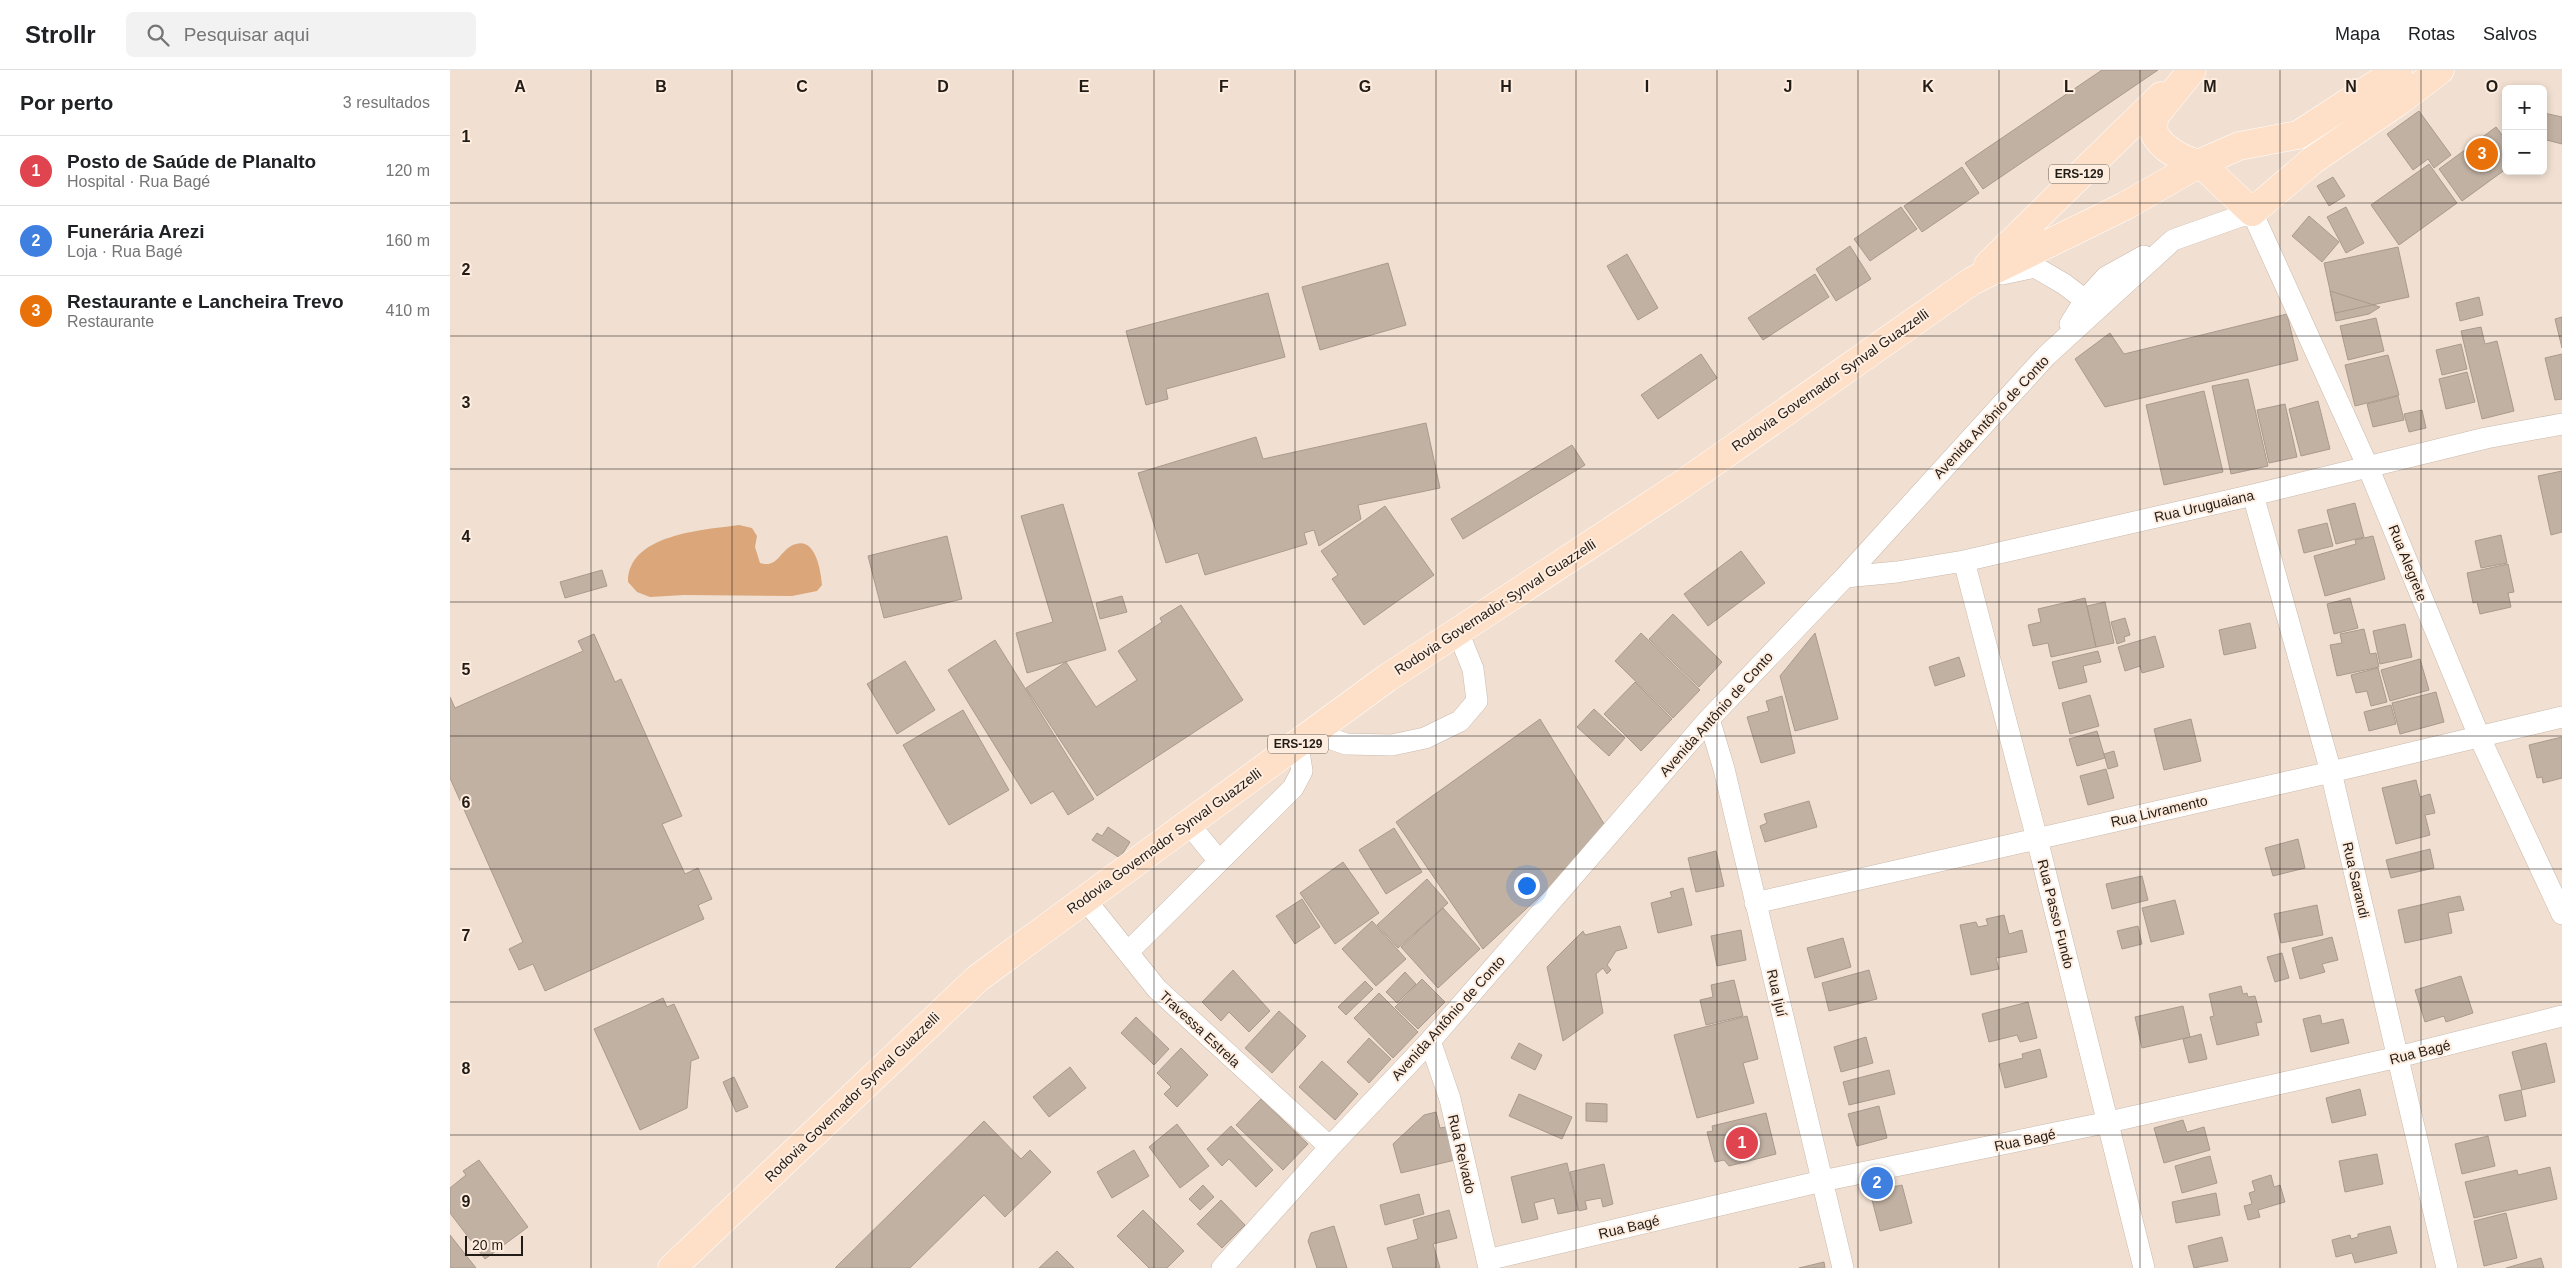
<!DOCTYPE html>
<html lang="pt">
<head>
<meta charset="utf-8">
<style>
  body { margin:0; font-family:Arial,sans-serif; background:#f2f2f2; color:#202124 }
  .controls { position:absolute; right:15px; top:15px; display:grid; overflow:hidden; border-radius:8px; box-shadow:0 2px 8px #0003 }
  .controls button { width:45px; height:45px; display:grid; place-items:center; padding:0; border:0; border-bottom:1px solid #e0e0e0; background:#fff; color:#202124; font:25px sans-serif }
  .scale { position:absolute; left:15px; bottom:12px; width:58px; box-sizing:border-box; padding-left:5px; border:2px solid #221c17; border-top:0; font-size:14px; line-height:18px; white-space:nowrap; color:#221c17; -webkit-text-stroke:4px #feeddf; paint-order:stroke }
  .you { position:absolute; left:1076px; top:815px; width:18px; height:18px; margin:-12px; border:4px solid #fff; border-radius:50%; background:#1a73e8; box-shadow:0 0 0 8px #1a73e833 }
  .badge { display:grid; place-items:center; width:32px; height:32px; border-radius:50%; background:#468b98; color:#fff; font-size:16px; font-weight:700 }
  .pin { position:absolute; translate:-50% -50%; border:2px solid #fff; box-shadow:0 1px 5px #0006 }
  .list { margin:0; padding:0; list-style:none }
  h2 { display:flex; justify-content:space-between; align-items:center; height:65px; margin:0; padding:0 20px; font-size:21px }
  h2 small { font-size:16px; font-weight:400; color:#757577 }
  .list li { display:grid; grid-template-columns:32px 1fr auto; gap:15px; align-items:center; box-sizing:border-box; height:70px; padding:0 20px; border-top:1px solid #e0e0e0 }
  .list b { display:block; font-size:19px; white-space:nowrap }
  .list p { margin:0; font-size:16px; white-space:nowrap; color:#757577 }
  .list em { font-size:16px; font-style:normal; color:#757577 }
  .icon { flex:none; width:28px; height:28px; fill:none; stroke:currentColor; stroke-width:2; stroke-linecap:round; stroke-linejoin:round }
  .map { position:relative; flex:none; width:2112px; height:1198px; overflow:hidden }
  header { display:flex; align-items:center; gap:30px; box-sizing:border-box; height:70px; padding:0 25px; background:#fff; border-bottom:1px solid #e0e0e0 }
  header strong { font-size:24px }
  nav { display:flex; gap:28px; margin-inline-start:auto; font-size:18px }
  .search { width:350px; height:45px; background:#f2f2f2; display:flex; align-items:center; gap:12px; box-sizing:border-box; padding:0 18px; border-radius:8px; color:#757577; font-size:19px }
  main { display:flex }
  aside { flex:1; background:#fff }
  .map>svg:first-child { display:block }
</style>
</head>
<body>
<header>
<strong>Strollr</strong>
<div class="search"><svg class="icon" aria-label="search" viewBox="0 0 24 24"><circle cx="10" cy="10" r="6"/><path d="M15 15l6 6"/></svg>Pesquisar aqui</div>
<nav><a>Mapa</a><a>Rotas</a><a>Salvos</a></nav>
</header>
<main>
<aside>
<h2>Por perto<small>3 resultados</small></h2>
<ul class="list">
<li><span class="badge" style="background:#e0444e">1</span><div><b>Posto de Saúde de Planalto</b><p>Hospital · Rua Bagé</p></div><em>120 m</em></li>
<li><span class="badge" style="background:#3f7fe0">2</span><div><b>Funerária Arezi</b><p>Loja · Rua Bagé</p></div><em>160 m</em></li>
<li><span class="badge" style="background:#e8710a">3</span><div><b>Restaurante e Lancheira Trevo</b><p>Restaurante</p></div><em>410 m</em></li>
</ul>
</aside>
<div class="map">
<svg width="2112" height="1198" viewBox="0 0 2112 1198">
  <rect width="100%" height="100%" fill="#f1e0d2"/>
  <path fill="#dba679" d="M289,455L302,458L307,466L305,477L310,493C329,499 330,478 346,474C366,468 371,502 372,515L367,521L342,526L234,525L200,527L187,522L178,512C178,464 253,460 289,455Z"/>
  <path fill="#c1b1a3" stroke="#aa9a8d" d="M1652,0H1708L1533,119L1515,93Z
    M1969,41L2001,85L1984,98L1978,89L1963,100L1937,64Z
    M2094,43L2112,47V74L2093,69Z
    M2046,57L2056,70V99L2012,131L1989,99Z
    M1979,94L2007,133L1949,175L1921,135Z
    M1512,97L1529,123L1472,162L1454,136Z
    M1883,107L1895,126L1879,136L1867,116Z
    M1451,137L1467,159L1420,191L1404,169Z
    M1896,137L1914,173L1896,183L1877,147Z
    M1859,146L1889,172L1872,192L1842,166Z
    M1400,176L1421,209L1386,231L1366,199Z
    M1948,177L1959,227L1885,243L1874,193Z
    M1177,184L1208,238L1188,250L1157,196Z
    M938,193L956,255L870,280L852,217Z
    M1365,204L1379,227L1313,270L1298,248Z
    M1880,221L1930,237L1919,244L1886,251Z
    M818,223L835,287L716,319L718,329L696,335L676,261Z
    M2029,227L2033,245L2010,251L2006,233Z
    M1837,244L1848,290L1655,337L1625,289L1660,263L1674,284Z
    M2112,247V278L2105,249Z
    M1926,248L1934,281L1898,290L1890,256Z
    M2031,257L2035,274L2047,271L2064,341L2032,349L2011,261Z
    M2011,274L2017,299L1992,305L1986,280Z
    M1251,284L1267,308L1208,349L1191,325Z
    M2112,284V329L2105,330L2095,288Z
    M1938,285L1949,325L1905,336L1895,295Z
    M2017,302L2025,332L1996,339L1989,309Z
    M1798,309L1818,396L1781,404L1762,316Z
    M1754,321L1773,402L1714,415L1696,335Z
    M1948,326L1954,350L1923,357L1917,334Z
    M1868,331L1880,379L1851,386L1839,339Z
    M1835,334L1847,387L1819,393L1807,340Z
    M1972,340L1976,358L1959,362L1954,344Z
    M976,353L990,418L908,435L911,449L869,476L864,460L854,463L857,474L755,505L748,483L716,493L688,403L806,367L813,389Z
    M1122,375L1135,395L1013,469L1001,449Z
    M2112,401V462L2101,465L2088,406Z
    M1905,433L1914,467L1886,474L1877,440Z
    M613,434L656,580L577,603L566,563L603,552L571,446Z
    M935,436L984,505L914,555L882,509L888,505L871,481Z
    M1877,453L1883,476L1854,483L1848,460Z
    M2051,465L2057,493L2031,498L2025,471Z
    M497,466L512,529L434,548L418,486Z
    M1923,466L1935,509L1875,526L1864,486L1906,474L1905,470Z
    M1291,481L1315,513L1258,556L1234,524Z
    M2058,494L2064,522L2058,523L2061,537L2030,544L2027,532L2023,533L2017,503Z
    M152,500L157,516L115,528L110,512Z
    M672,526L677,542L650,549L646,533Z
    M1635,528L1646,577L1601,587L1598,573L1583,576L1578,555L1591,552L1588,539Z
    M1900,528L1908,558L1884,564L1877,534Z
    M1655,532L1664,573L1646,577L1637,536Z
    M731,535L793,630L647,726L576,618L616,592L646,637L687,610L668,581L712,552L710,548Z
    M1223,544L1272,592L1249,617L1199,569Z
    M1675,548L1680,565L1674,567L1675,571L1667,574L1661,552Z
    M1800,553L1806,578L1774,585L1769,560Z
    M1955,554L1962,587L1930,594L1923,561Z
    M1914,559L1920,584L1926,583L1929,597L1887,606L1880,575L1892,573L1890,564Z
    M1191,563L1250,620L1223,648L1165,591Z
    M1365,563L1388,649L1345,661L1330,606Z
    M144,564L165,612L171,609L232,746L212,754L235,804L248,798L262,829L248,835L254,849L95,921L83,894L69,900L59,879L73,872L0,708V627L5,638L133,581L128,571Z
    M1705,566L1714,597L1692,603L1690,596L1675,601L1668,577Z
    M545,570L644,729L618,745L603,721L581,734L498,600Z
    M1648,581L1651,592L1633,596L1637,612L1609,619L1602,592Z
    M1509,587L1515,606L1485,616L1479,597Z
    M1970,589L1979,620L1940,631L1931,600Z
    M455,591L485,640L447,664L417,614Z
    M1928,598L1937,632L1921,636L1917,621L1906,623L1901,605Z
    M1185,612L1222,649L1191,681L1154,644Z
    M1986,622L1994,652L1950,664L1942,633Z
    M1640,625L1649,656L1620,664L1612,633Z
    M1332,626L1345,683L1311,693L1297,647L1319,641L1316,631Z
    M1941,635L1946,654L1919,661L1914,642Z
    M1144,639L1175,668L1159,686L1127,657Z
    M513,640L559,720L499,755L453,675Z
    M1090,649L1159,762L1033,879L946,752Z
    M1741,649L1751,691L1714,700L1704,659Z
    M1647,661L1655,688L1627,696L1619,669Z
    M2112,667V708L2093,713L2092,707L2087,708L2079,675Z
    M1664,681L1668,696L1658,699L1654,684Z
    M1656,699L1664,728L1638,735L1630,706Z
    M1966,710L1970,727L1980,724L1985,743L1975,745L1980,765L1946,774L1932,718Z
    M1359,731L1367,757L1315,772L1310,756L1317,753L1314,744Z
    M658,757L680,772L670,788L642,770L647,763L652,766Z
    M944,758L972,802L936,824L909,780Z
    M1848,769L1855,798L1823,806L1815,778Z
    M1980,779L1984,798L1941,808L1936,790Z
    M1266,781L1274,816L1246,822L1238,788Z
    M893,792L929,843L885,874L850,823Z
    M1692,806L1698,830L1662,839L1656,814Z
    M977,809L998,833L948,878L927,855Z
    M1233,818L1242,855L1208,863L1201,833L1222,827L1220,822Z
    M2010,826L2014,840L1998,843L2002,863L1955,873L1948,840Z
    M852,829L870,857L845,874L826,846Z
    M1725,830L1734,864L1701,872L1692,838Z
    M1867,835L1873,865L1831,873L1824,844Z
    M993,838L1030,879L988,918L951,877Z
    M1554,845L1559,864L1572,860L1577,882L1546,888L1549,899L1521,905L1510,855L1526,852L1528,857L1538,855L1536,849Z
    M922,851L956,889L926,916L892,879Z
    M1170,856L1177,878L1166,881L1157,895L1161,900L1157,904L1153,898L1146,904L1153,943L1113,971L1097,897L1133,861L1135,865Z
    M1688,856L1692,874L1672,879L1667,861Z
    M1291,860L1296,890L1267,896L1261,866Z
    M1882,867L1888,890L1872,894L1875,902L1850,909L1842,878Z
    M1393,868L1401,897L1365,908L1357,878Z
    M1832,883L1839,908L1825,912L1817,887Z
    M783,900L820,941L799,962L779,942L771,951L752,932Z
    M1419,900L1427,929L1379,941L1372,913Z
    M955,902L966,914L947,933L936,922Z
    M2011,906L2023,943L1996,952L1994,946L1975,952L1965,920Z
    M972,909L995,932L968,959L945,937Z
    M1284,910L1293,946L1256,955L1250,930L1263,927L1261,915Z
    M915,911L923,919L896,945L888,937Z
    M1791,916L1793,924L1797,923L1798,927L1805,926L1812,952L1806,953L1809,965L1767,975L1760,947L1764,946L1759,924Z
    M929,923L968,962L943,988L904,948Z
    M213,928L217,937L224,934L249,988L241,991L237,1038L190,1060L144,959Z
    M1578,932L1587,968L1570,972L1567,965L1539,972L1532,944Z
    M1733,936L1740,967L1692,978L1685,947Z
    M829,941L856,966L822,1003L795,978Z
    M1870,945L1872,954L1893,949L1899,973L1861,982L1853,949Z
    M1297,946L1308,989L1293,993L1304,1033L1247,1048L1224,965Z
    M686,947L719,979L704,995L671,963Z
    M1751,964L1757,989L1739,993L1733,969Z
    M1416,967L1423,993L1391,1002L1384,977Z
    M919,968L941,989L919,1013L897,992Z
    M1069,973L1092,985L1085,1000L1061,988Z
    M2096,973L2105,1012L2072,1020L2062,982Z
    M731,978L758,1005L727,1037L714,1024L721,1017L707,1003Z
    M1590,979L1597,1007L1555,1018L1549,994L1573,988L1572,984Z
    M872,991L908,1024L885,1050L849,1017Z
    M620,997L636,1018L599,1047L583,1027Z
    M1439,1000L1445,1024L1399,1035L1393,1012Z
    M284,1007L298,1037L286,1042L273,1012Z
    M1910,1019L1916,1045L1882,1053L1876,1028Z
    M2071,1020L2076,1046L2055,1051L2049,1025Z
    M1069,1024L1122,1047L1112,1069L1059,1046Z
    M811,1029L858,1074L833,1100L786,1055Z
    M1136,1033L1157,1034V1052L1136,1051Z
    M1429,1036L1437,1068L1407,1076L1398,1044Z
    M986,1042L990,1058L996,1057L1005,1090L951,1103L943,1074L974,1045Z
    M1316,1043L1326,1084L1279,1096L1274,1090L1265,1092L1257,1062L1263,1061L1262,1056Z
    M1733,1050L1737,1062L1754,1057L1760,1080L1714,1093L1704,1058Z
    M534,1051L571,1089L580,1080L601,1102L555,1147L534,1125L460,1198H385Z
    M727,1054L759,1096L730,1118L699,1077Z
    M781,1056L823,1100L806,1117L779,1089L772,1096L757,1079Z
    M2038,1066L2045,1096L2012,1104L2005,1074Z
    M684,1080L699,1106L662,1128L647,1102Z
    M1927,1084L1933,1114L1895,1122L1889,1091Z
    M1760,1086L1767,1113L1732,1123L1725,1096Z
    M29,1090L78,1157L35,1189L0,1143V1118L16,1105L13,1101Z
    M1117,1093L1128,1140L1108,1144L1104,1128L1084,1133L1088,1149L1072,1153L1061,1107Z
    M1154,1094L1163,1134L1153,1137L1151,1128L1135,1131L1137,1139L1129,1141L1120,1102Z
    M2100,1097L2107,1129L2024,1148L2015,1112L2067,1100L2068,1105Z
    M1821,1105L1824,1117L1830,1115L1835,1132L1808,1140L1810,1147L1798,1150L1794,1136L1802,1134L1799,1123L1805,1121L1802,1111Z
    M753,1115L764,1127L750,1140L739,1129Z
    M1452,1115L1462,1153L1430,1161L1420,1122Z
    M1766,1123L1770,1145L1726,1153L1722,1132Z
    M969,1124L974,1144L935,1155L930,1135Z
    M771,1130L795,1155L772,1178L747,1154Z
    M693,1140L734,1181L717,1198H699L667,1166Z
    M999,1140L1007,1168L983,1174L990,1198H943L937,1178L968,1169L963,1150Z
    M2056,1143L2067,1188L2034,1196L2024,1151Z
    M884,1156L897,1198H867L858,1171L861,1163Z
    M1940,1156L1947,1183L1905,1193L1902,1183L1886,1187L1882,1170L1900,1165L1901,1169L1908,1167V1164Z
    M0,1165L26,1198H0Z
    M1772,1167L1778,1191L1744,1198L1738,1176Z
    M607,1181L624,1198H589Z
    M2091,1188L2094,1198H2056Z
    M1374,1192L1375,1198H1349Z"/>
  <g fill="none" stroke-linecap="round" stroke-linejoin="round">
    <defs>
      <path id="minor" d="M1552,204L1585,197L1614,214L1635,230L1620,254
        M1635,230L1656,207L1694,186
        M1803,425L1881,702L1997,1198
        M1514,491L1587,769L1694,1198
        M1395,507L1447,502L1514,491L1803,425L2036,368L2112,354
        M1259,649L1274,699L1393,1198
        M865,663L896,674L942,675L975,668L1010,651L1027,631L1023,599L1008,562
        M738,753L769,791
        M634,828L707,919L880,1077
        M1305,833L1881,702L2112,647
        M678,882L843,718L852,701L848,675
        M980,971L1000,1029L1039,1198
        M1037,1190L1372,1111L1659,1052L1948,987L2112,946
        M772,1198L880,1077L980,971L1259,649L1395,507L1596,286L1723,170L1802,142L1918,397L2029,666L2112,844"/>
      <path id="major" d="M1742,0L1704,47C1704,52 1703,59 1704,63C1711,78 1735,92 1750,93L1802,142L1863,90L1948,32L1990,0
        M1538,195L1711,26
        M222,1198L528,908L937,608L1234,413L1522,211L1675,136L1750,93L1789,76L1848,65L1948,0"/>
    </defs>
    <use href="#minor" stroke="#cab9ab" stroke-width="22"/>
    <use href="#major" stroke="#fff" stroke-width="29"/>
    <use href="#minor" stroke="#fff" stroke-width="21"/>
    <use href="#major" stroke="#fee0c8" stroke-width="28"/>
  </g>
  <path fill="none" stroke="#221c17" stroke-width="1" stroke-opacity="0.55" d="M141,0V1198M282,0V1198M422,0V1198M563,0V1198M704,0V1198M845,0V1198M986,0V1198M1126,0V1198M1267,0V1198M1408,0V1198M1549,0V1198M1690,0V1198M1830,0V1198M1971,0V1198M0,133H2112M0,266H2112M0,399H2112M0,532H2112M0,666H2112M0,799H2112M0,932H2112M0,1065H2112"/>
  <g text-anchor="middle" stroke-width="4" stroke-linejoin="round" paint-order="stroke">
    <g fill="#feeddf" stroke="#645b53" stroke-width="1">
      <rect x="1599" y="94.5" width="60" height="19" rx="4"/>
      <rect x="818" y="664.5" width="60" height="19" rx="4"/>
    </g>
    <g font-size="12" font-weight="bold" fill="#221c17">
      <text x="1629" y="108">ERS-129</text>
      <text x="848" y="678">ERS-129</text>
    </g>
    <g font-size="14" fill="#221c17" stroke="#feeddf">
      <text transform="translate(1380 310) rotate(-35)" y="5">Rodovia Governador Synval Guazzelli</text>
      <text transform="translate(1541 347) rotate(-47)" y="5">Avenida Antônio de Conto</text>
      <text transform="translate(1754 436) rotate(-13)" y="5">Rua Uruguaiana</text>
      <text transform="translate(1958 493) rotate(68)" y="5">Rua Alegrete</text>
      <text transform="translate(1045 537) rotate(-33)" y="5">Rodovia Governador Synval Guazzelli</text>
      <text transform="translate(1266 644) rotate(-48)" y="5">Avenida Antônio de Conto</text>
      <text transform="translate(1709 741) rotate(-13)" y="5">Rua Livramento</text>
      <text transform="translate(714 771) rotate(-36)" y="5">Rodovia Governador Synval Guazzelli</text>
      <text transform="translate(1906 810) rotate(77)" y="5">Rua Sarandi</text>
      <text transform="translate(1606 844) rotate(76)" y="5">Rua Passo Fundo</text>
      <text transform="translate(1327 923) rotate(77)" y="5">Rua Ijuí</text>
      <text transform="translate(998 948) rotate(-48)" y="5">Avenida Antônio de Conto</text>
      <text transform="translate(750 959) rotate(43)" y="5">Travessa Estrela</text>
      <text transform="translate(1970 982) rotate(-14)" y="5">Rua Bagé</text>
      <text transform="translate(402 1027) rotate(-44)" y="5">Rodovia Governador Synval Guazzelli</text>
      <text transform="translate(1575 1070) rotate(-12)" y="5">Rua Bagé</text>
      <text transform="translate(1012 1084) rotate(77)" y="5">Rua Relvado</text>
      <text transform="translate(1179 1157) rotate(-13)" y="5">Rua Bagé</text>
    </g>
  </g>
  <g font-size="16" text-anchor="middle" font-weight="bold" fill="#221c17" stroke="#feeddf" stroke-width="4" stroke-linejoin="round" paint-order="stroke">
    <text x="70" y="22">A</text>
    <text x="211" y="22">B</text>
    <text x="352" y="22">C</text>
    <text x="493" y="22">D</text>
    <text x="634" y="22">E</text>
    <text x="774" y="22">F</text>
    <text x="915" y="22">G</text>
    <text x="1056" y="22">H</text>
    <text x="1197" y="22">I</text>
    <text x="1338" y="22">J</text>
    <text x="1478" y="22">K</text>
    <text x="1619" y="22">L</text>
    <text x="1760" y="22">M</text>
    <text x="1901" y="22">N</text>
    <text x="2042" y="22">O</text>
    <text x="16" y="72">1</text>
    <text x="16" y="205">2</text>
    <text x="16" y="338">3</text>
    <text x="16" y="472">4</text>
    <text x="16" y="605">5</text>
    <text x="16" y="738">6</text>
    <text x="16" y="871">7</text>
    <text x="16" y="1004">8</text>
    <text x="16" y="1137">9</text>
  </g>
</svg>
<div class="controls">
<button>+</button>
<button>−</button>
</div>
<div class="scale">20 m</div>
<div class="you"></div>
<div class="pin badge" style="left:1292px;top:1073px;background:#e0444e">1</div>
<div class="pin badge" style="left:1427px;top:1113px;background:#3f7fe0">2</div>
<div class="pin badge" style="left:2032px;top:84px;background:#e8710a">3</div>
</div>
</main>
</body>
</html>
